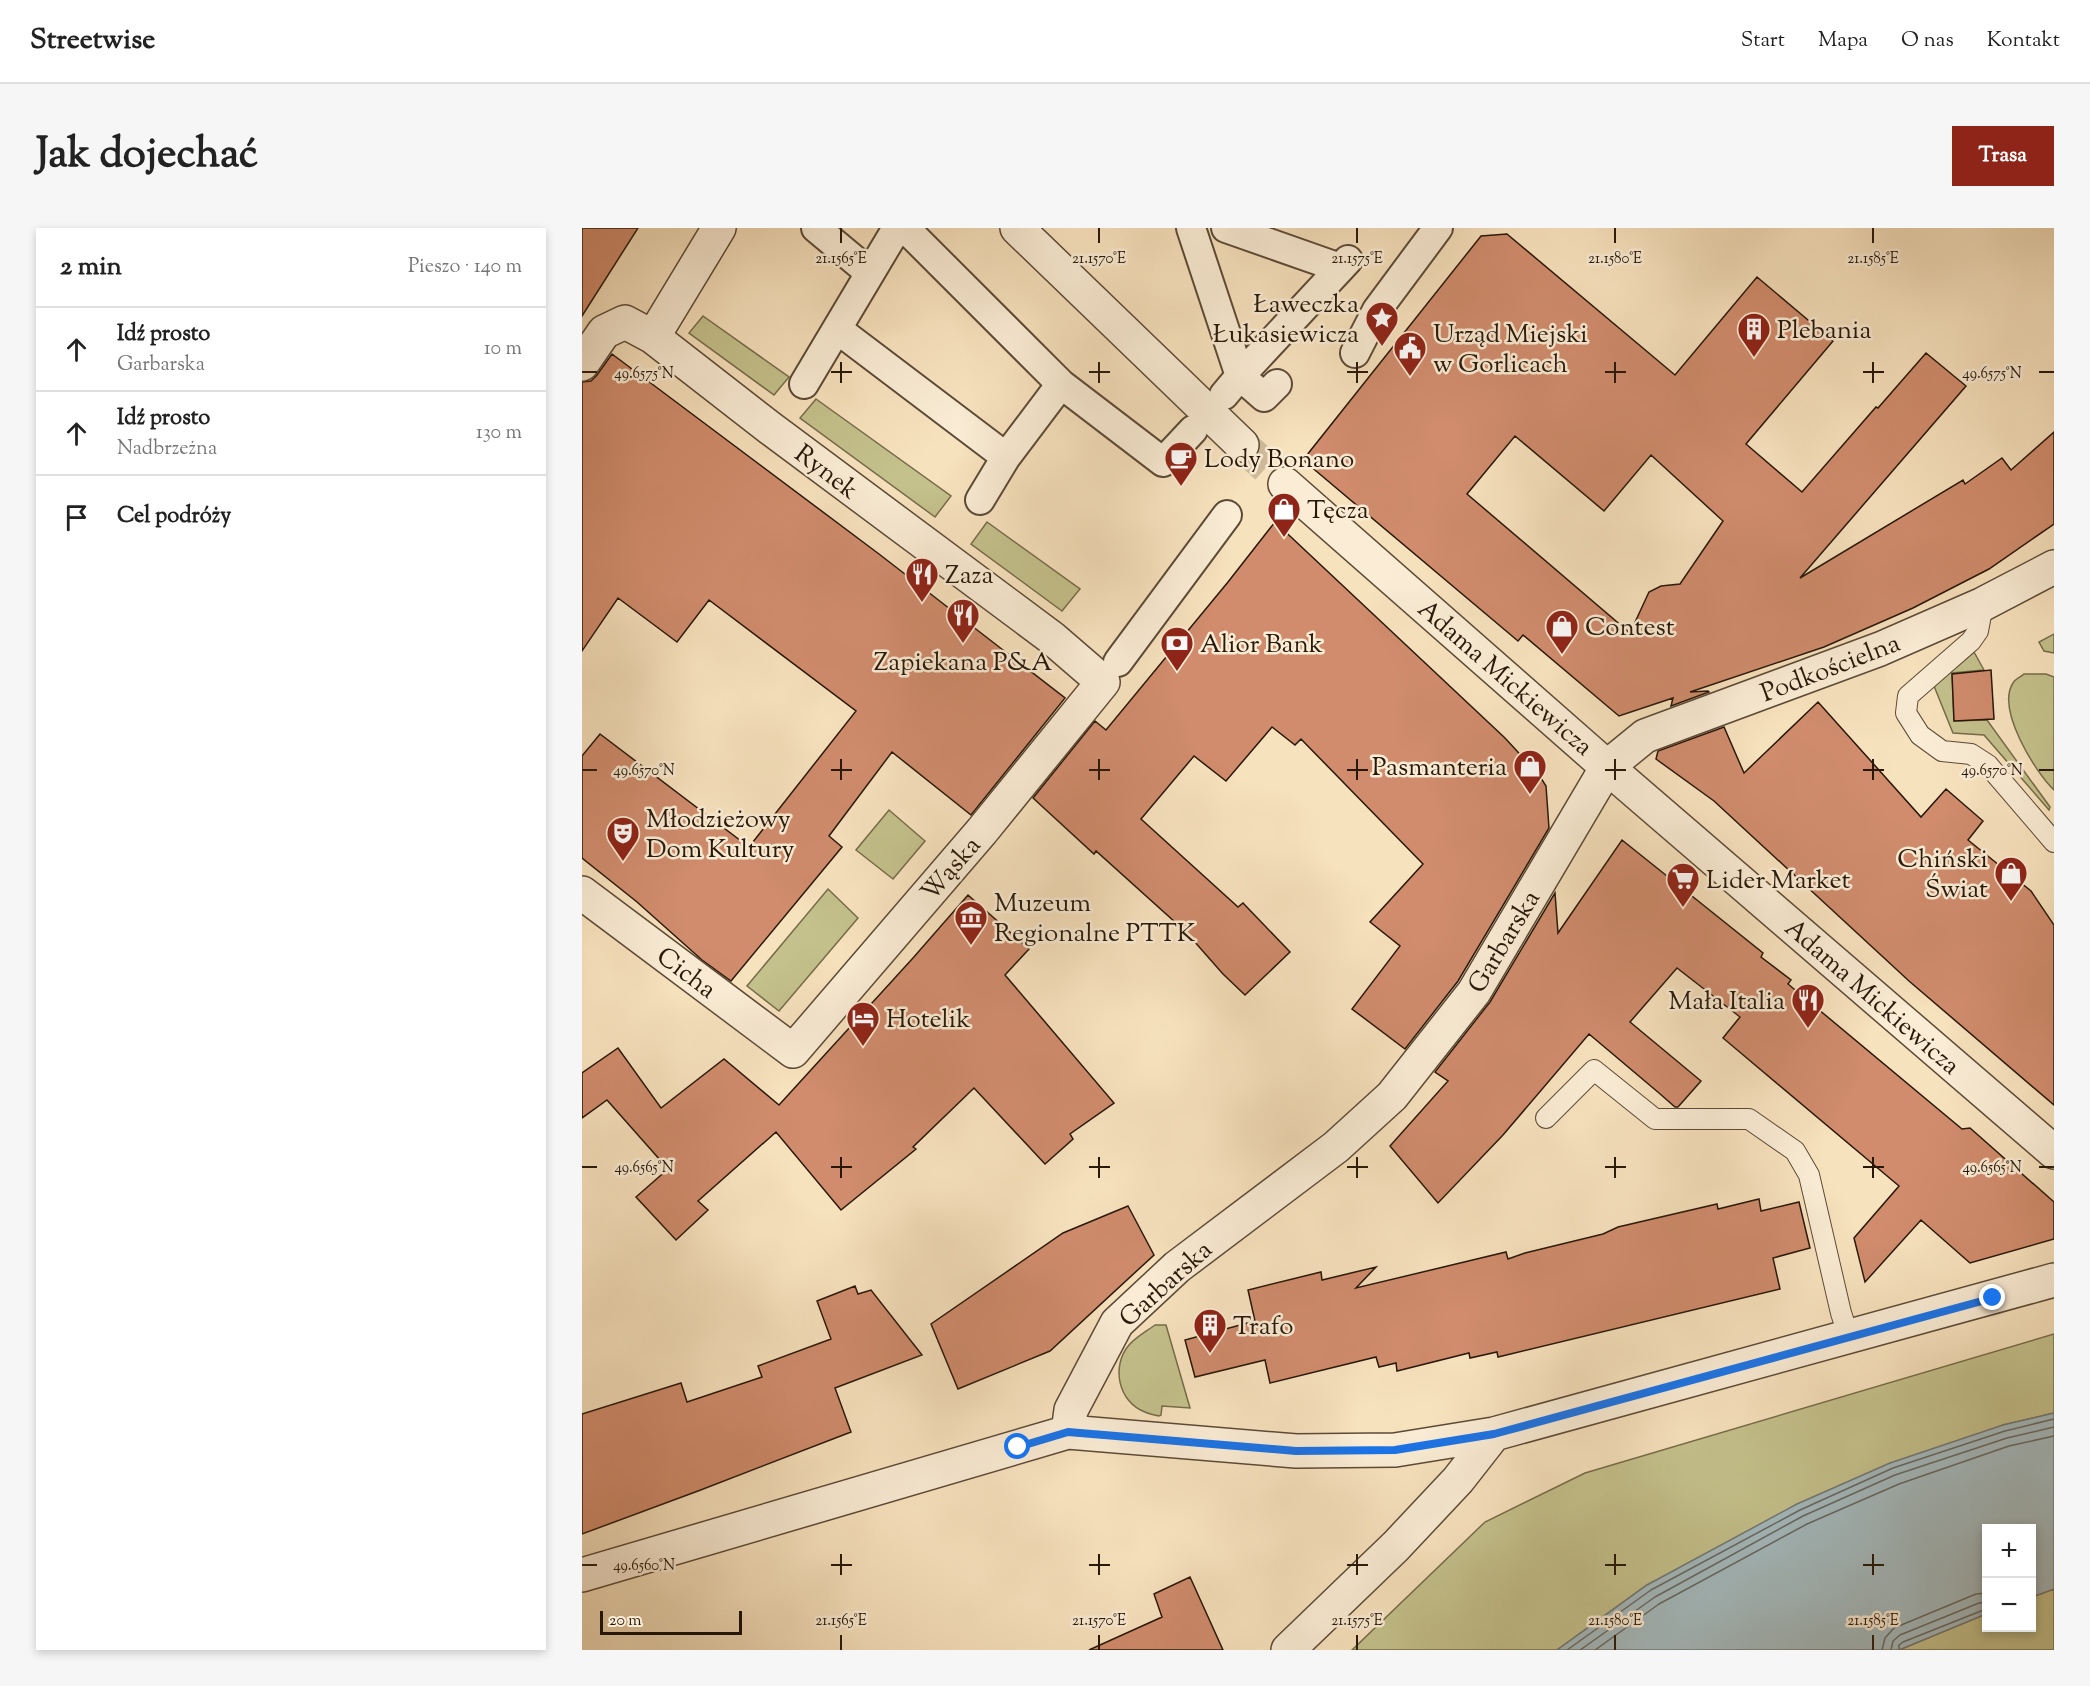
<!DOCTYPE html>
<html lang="pl">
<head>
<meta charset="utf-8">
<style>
  body { margin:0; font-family:"Sorts Mill Goudy",serif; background:#f6f6f6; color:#222 }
  .controls { position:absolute; right:18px; bottom:18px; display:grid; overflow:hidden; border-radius:0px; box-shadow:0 3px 9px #0003 }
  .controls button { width:54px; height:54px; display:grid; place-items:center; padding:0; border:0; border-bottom:2px solid #e0e0e0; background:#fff; color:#222; font:30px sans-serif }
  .scale { position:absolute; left:18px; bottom:15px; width:142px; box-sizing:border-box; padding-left:6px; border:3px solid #281809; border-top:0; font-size:16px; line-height:21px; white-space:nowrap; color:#281809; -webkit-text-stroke:4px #faecd5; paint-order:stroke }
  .stop { position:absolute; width:18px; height:18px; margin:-14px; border:4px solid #1a73e8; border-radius:50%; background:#fff }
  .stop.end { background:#1a73e8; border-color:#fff; box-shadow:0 2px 6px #0008 }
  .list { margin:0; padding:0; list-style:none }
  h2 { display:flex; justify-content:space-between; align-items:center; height:78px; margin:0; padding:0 24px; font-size:26px }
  h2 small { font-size:20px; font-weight:400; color:#767676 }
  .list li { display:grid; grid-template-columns:39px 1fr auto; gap:18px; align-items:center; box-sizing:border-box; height:84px; padding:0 24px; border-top:2px solid #e0e0e0 }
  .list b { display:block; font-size:22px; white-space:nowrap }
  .list p { margin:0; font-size:20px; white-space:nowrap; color:#767676 }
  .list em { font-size:20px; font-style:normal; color:#767676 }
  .icon { flex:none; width:33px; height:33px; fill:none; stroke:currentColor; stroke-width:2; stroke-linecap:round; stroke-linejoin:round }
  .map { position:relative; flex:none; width:1472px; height:1422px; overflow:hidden; border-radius:0px }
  header { display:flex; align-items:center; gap:36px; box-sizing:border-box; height:84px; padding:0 30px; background:#fff; border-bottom:2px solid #e0e0e0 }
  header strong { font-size:28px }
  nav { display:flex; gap:33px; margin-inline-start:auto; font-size:21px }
  .intro { display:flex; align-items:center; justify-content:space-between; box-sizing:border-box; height:144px; padding:0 36px }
  h1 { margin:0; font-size:42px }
  .button { padding:15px 27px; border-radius:0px; background:#8f2418; color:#fff; font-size:21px; font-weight:700 }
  main { display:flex; gap:36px; padding:0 36px }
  aside { flex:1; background:#fff; border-radius:0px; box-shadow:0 3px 9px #0003 }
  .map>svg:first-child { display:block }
</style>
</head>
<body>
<header>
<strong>Streetwise</strong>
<nav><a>Start</a><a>Mapa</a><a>O nas</a><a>Kontakt</a></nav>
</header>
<div class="intro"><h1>Jak dojechać</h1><a class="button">Trasa</a></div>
<main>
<aside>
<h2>2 min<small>Pieszo · 140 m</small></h2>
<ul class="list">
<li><svg class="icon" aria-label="ahead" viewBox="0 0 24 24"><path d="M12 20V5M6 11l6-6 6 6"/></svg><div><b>Idź prosto</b><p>Garbarska</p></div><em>10 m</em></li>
<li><svg class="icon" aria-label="ahead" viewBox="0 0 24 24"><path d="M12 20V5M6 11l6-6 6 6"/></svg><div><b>Idź prosto</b><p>Nadbrzeżna</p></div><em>130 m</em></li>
<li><svg class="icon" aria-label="arrive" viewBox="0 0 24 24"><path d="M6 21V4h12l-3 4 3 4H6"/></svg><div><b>Cel podróży</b></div></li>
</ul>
</aside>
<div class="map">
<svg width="1472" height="1422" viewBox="0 0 1472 1422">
  <rect width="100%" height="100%" fill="#f7e2be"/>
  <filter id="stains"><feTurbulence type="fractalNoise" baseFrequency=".00333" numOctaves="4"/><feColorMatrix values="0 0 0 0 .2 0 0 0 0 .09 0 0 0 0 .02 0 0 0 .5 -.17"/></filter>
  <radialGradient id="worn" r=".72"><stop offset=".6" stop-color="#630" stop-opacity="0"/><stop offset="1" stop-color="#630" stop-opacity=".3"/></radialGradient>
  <path fill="#c4c18c" stroke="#766c4a" stroke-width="1.5" d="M121,88L207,149L192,167L107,105Z
    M234,171L369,268L353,289L218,190Z
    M405,294L498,361L480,383L389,316Z
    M1472,406V425L1462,423L1457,414Z
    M1392,424L1402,442L1370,445L1372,493L1405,492L1468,579L1467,582L1402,507L1371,505L1352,458Z
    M1442,446H1464L1472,449V562C1453,544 1414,481 1431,455C1433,451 1439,449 1442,446Z
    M307,582L343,613L311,651L274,622Z
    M246,661L276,690L197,783L165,758Z
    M573,1097H584L608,1180L580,1178L579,1187L577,1188C572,1187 567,1186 563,1184C536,1174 529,1138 547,1117C554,1109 565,1103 573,1097Z
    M1472,1106V1185L1421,1197L1065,1357L975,1422H770L903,1294L1003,1245Z
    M1472,1361V1422H1317L1404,1386V1400H1450V1369Z"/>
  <path fill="#a4babe" stroke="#727976" stroke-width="1.5" d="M1472,1185V1361L1450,1369V1300H1404V1386L1317,1422H975L1065,1357L1215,1276L1308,1235L1421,1197Z"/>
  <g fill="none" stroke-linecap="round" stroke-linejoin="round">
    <path stroke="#666964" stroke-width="1.5" d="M985,1422L1069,1362L1218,1282L1311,1240L1423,1203L1472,1191
      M998,1422L1073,1369L1221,1288L1313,1247L1425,1210L1472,1199
      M1013,1422L1077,1376L1225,1296L1317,1256L1427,1218L1472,1208
      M1300,1422L1303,1410L1312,1400L1394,1366L1404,1365
      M1309,1422L1311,1413L1318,1407L1397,1375L1404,1374
      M1317,1422V1417L1321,1414L1404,1381"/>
  </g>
  <path fill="#d08c6d" stroke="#281809" stroke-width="1.5" fill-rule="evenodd" d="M0,0H56L0,88Z
    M925,6L1093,147L1175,49L1251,113L1164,216L1220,264L1294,179L1296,180L1344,125L1384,158L1218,350L1381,252L1383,256L1420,230L1429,242L1472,204V296L1407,341L1331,380L1242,419L1108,464L1126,463L1127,464L1089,478L1091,470L1037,488L941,407L936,413L721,232L899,8ZM933,208L1022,283L1069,227L1141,293L1098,356L1079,358L1067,364L1048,405L885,266Z
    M30,126L297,326L483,470L389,587L310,524L247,608L260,619L149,753L120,732L55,674L0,630V528L18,506L167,619L274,483L127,372L95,414L36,370L0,423V154L9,153L15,147Z
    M693,294L923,510L957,547L964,558L967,600L876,753L823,821L770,781L818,718L788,694L841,636L719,511L713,517L690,499L644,553L612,528L559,591L656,679L661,675L708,724L663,767L641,746L604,704L514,623L512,626L451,570L513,493L524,502L646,354Z
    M1409,442L1412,491L1372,493L1370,446Z
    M1236,474L1339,589L1364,561L1401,593L1386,612L1449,663L1472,697V877L1327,753L1132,573L1074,531L1076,523L1142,499L1162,545Z
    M1040,612L1181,725L1179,729L1209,752L1206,756L1380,901L1388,900L1472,974V1011L1388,1035L1339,992L1283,1054L1272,1010L1317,958L1141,810L1158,789L1095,740L1048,794L1119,853L1096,879H1093L1077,865L1007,806L921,907L856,975L808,918L866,853L853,844L908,774L973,665L976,705Z
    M386,667L447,721L423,747L532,875L488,906L491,911L463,936L392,860L331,919L334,921L259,982L194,904L116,973L126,982L94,1012L54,969L86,941L25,872L0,890V845L36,820L79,880L142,831L197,877L331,730Z
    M1177,971L1179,983L1217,974L1228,1020L1191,1030L1198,1061L916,1129L915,1124L888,1130L887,1125L815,1143L814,1135L797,1139L794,1129L688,1155L683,1132L613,1149L603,1112L673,1093L666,1062L739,1044L740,1052L794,1039L774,1060L924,1024L926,1031L943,1025L1021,1006L1036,999L1135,976L1136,981Z
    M546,978L572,1027L468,1123L376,1161L349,1096L481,1005Z
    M273,1058L276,1066L289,1062L340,1127L253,1160L269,1204L116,1263L0,1306V1186L99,1155L105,1174L180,1149L176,1138L249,1111L235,1073Z
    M608,1349L641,1422H507L580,1389L572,1366Z"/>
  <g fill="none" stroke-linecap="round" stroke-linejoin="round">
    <path stroke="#ceba9a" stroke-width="33" stroke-dasharray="33 16" stroke-linecap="butt" d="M660,217L703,256"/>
    <defs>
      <path id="service" d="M1401,376L1396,403L1389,413L1326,468L1324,485L1338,507L1360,523L1389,526L1406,537L1472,614
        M964,890L1012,842L1073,891H1167L1213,923L1227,947L1259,1085L1267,1109"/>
      <path id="pedestrian" d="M234,0L288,45
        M323,0L479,156L581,234L611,202
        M609,0L658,148L766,32
        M644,0L758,40
        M255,101L424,229L398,272
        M773,125L795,82L856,0
        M222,156L315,0
        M642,167L658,148L682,169L695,156
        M424,229L479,156
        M536,434L645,287"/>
      <path id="minor" d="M435,0L660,217
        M0,136L22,104L43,94L71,109
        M703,256L1025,539L1472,924
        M0,665L211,823L400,603L521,454L470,410L188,200L71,109L137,0
        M486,1204L489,1182L535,1095L595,1039L754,919L810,868L892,764L1025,539L1063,508L1298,421L1401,376L1472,339
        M0,1347L486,1204L714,1223L813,1222L912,1206L1472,1052
        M706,1422L814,1318L876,1252L912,1206"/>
    </defs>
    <use href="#service" stroke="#5c4a36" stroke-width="22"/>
    <use href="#pedestrian" stroke="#5c4a36" stroke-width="32"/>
    <use href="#minor" stroke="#5c4a36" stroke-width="36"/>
    <use href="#service" stroke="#faecd5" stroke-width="20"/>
    <use href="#pedestrian" stroke="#faecd5" stroke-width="28"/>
    <use href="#minor" stroke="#faecd5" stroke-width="33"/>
  </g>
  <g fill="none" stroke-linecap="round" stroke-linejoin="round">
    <path stroke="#1a73e8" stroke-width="8" d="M436,1219L486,1204L714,1223L813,1222L912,1206L1411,1070"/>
  </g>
  <path fill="none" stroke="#281809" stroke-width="2" d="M259,0V15M517,0V15M775,0V15M1033,0V15M1291,0V15M259,134V155M517,134V155M775,134V155M1033,134V155M1291,134V155M0,144H15M249,144H270M507,144H528M765,144H786M1023,144H1044M1281,144H1302M1457,144H1472M259,531V552M517,531V552M775,531V552M1033,531V552M1291,531V552M0,542H15M249,542H270M507,542H528M765,542H786M1023,542H1044M1281,542H1302M1457,542H1472M259,929V950M517,929V950M775,929V950M1033,929V950M1291,929V950M0,939H15M249,939H270M507,939H528M765,939H786M1023,939H1044M1281,939H1302M1457,939H1472M259,1326V1347M517,1326V1347M775,1326V1347M1033,1326V1347M1291,1326V1347M0,1337H15M249,1337H270M507,1337H528M765,1337H786M1023,1337H1044M1281,1337H1302M259,1407V1422M517,1407V1422M775,1407V1422M1033,1407V1422M1291,1407V1422"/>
  <defs>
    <symbol id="sight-pin" viewBox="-11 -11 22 30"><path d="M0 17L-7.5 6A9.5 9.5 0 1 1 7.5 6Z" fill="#8f2418" stroke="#faecd5"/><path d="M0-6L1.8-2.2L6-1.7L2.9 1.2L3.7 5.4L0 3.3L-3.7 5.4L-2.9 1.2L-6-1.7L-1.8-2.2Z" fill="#fff"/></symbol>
    <symbol id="building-pin" viewBox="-11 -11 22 30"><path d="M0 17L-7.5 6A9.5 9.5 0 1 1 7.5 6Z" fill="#8f2418" stroke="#faecd5"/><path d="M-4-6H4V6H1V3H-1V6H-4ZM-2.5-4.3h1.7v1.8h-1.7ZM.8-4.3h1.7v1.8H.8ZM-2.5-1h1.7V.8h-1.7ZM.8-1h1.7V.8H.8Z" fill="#fff"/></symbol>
    <symbol id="civic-pin" viewBox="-11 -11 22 30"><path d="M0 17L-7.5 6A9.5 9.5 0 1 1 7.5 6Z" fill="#8f2418" stroke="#faecd5"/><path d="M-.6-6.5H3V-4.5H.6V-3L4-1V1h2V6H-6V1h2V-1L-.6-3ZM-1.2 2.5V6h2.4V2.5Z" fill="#fff"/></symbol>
    <symbol id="cafe-pin" viewBox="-11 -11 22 30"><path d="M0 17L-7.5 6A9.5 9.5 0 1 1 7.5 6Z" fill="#8f2418" stroke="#faecd5"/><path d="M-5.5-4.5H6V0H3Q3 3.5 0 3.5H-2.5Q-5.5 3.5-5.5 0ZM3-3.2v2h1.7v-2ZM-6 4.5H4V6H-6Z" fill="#fff"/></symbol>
    <symbol id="shop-pin" viewBox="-11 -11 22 30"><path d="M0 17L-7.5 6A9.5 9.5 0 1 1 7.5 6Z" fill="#8f2418" stroke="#faecd5"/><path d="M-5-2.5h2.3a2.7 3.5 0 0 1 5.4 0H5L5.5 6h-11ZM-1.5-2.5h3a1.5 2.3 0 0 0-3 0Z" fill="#fff"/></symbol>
    <symbol id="restaurant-pin" viewBox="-11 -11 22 30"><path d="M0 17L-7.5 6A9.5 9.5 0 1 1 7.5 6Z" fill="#8f2418" stroke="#faecd5"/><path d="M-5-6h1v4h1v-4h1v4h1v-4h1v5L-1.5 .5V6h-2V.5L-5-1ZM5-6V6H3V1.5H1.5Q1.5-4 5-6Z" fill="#fff"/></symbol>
    <symbol id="bank-pin" viewBox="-11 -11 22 30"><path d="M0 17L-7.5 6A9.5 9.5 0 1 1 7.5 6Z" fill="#8f2418" stroke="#faecd5"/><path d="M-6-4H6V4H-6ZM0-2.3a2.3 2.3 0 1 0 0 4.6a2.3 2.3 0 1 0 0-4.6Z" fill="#fff"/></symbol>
    <symbol id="theatre-pin" viewBox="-11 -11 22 30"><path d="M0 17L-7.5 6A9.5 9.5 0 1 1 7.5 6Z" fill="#8f2418" stroke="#faecd5"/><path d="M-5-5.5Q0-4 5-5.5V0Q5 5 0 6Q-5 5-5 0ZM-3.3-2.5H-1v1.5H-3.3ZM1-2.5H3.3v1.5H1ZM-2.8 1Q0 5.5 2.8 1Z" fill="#fff"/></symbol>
    <symbol id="supermarket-pin" viewBox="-11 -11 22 30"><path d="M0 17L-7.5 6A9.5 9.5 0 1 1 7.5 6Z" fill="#8f2418" stroke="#faecd5"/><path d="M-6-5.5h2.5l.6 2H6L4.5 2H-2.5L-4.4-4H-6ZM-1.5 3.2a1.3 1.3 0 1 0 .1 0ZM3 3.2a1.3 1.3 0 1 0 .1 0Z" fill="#fff"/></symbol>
    <symbol id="museum-pin" viewBox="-11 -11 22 30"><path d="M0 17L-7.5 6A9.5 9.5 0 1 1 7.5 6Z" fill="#8f2418" stroke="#faecd5"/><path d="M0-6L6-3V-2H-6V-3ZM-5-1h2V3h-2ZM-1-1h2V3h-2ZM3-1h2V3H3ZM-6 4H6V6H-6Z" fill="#fff"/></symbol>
    <symbol id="hotel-pin" viewBox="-11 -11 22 30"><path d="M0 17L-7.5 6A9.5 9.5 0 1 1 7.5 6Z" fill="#8f2418" stroke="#faecd5"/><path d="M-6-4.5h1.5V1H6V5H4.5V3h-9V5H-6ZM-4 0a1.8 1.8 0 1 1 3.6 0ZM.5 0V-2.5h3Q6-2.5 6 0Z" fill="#fff"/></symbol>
  </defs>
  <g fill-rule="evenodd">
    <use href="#sight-pin" x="781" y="71" width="38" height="52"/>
    <use href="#building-pin" x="1153" y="82" width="38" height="52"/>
    <use href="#civic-pin" x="809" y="101" width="38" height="52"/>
    <use href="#cafe-pin" x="580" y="211" width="38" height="52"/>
    <use href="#shop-pin" x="683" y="262" width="38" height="52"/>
    <use href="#restaurant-pin" x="321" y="327" width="38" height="52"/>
    <use href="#restaurant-pin" x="362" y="368" width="38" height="52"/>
    <use href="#shop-pin" x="961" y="379" width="38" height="52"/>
    <use href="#bank-pin" x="576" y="396" width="38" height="52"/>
    <use href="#shop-pin" x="929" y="519" width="38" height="52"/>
    <use href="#theatre-pin" x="22" y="586" width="38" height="52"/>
    <use href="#shop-pin" x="1410" y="626" width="38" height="52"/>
    <use href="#supermarket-pin" x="1082" y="632" width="38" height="52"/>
    <use href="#museum-pin" x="370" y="670" width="38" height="52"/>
    <use href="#restaurant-pin" x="1207" y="753" width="38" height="52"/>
    <use href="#hotel-pin" x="262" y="771" width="38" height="52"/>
    <use href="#building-pin" x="609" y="1078" width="38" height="52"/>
  </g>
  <g text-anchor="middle" stroke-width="5" stroke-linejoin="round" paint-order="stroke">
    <g font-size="26" fill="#281809" stroke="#faecd5" text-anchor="start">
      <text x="777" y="84" text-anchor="end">Ławeczka<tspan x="777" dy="30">Łukasiewicza</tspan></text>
      <text x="1195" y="110">Plebania</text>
      <text x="851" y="114">Urząd Miejski<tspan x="851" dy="30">w Gorlicach</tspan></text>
      <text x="622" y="239">Lody Bonano</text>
      <text x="725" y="290">Tęcza</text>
      <text x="363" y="355">Zaza</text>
      <text x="1003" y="407">Contest</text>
      <text x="618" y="424">Alior Bank</text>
      <text x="381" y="442" text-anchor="middle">Zapiekana P&amp;A</text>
      <text x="925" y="547" text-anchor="end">Pasmanteria</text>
      <text x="64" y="599">Młodzieżowy<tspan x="64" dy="30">Dom Kultury</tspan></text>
      <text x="1406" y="639" text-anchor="end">Chiński<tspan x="1406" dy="30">Świat</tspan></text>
      <text x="1124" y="660">Lider Market</text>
      <text x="412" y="683">Muzeum<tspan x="412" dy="30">Regionalne PTTK</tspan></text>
      <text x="1203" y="781" text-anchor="end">Mała Italia</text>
      <text x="304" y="799">Hotelik</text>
      <text x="651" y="1106">Trafo</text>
    </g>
    <g font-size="26" fill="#281809" stroke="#faecd5">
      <text transform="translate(245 243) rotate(37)" y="9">Rynek</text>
      <text transform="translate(1248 439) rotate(-21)" y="9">Podkościelna</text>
      <text transform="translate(924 449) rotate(41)" y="9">Adama Mickiewicza</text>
      <text transform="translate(368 640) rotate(-49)" y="9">Wąska</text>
      <text transform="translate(921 713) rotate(-59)" y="9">Garbarska</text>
      <text transform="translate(105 744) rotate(37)" y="9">Cicha</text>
      <text transform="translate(1291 768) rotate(41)" y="9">Adama Mickiewicza</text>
      <text transform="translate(583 1055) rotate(-42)" y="9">Garbarska</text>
    </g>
  </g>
  <g font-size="15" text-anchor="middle" fill="#281809" stroke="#faecd5" stroke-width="5" stroke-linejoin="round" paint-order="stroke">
    <text x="259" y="35">21.1565°E</text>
    <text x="517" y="35">21.1570°E</text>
    <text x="775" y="35">21.1575°E</text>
    <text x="1033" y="35">21.1580°E</text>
    <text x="1291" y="35">21.1585°E</text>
    <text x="62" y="150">49.6575°N</text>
    <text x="1410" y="150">49.6575°N</text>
    <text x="62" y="547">49.6570°N</text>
    <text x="1410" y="547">49.6570°N</text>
    <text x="62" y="944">49.6565°N</text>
    <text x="1410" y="944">49.6565°N</text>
    <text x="62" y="1342">49.6560°N</text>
    <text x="259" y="1397">21.1565°E</text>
    <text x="517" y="1397">21.1570°E</text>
    <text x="775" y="1397">21.1575°E</text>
    <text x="1033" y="1397">21.1580°E</text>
    <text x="1291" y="1397">21.1585°E</text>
  </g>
  <rect width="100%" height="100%" filter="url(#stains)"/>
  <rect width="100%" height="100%" fill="url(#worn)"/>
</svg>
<div class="controls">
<button>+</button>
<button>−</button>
</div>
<div class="scale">20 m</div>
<div class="stop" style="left:436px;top:1219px"></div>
<div class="stop end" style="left:1411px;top:1070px"></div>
</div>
</main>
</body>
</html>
